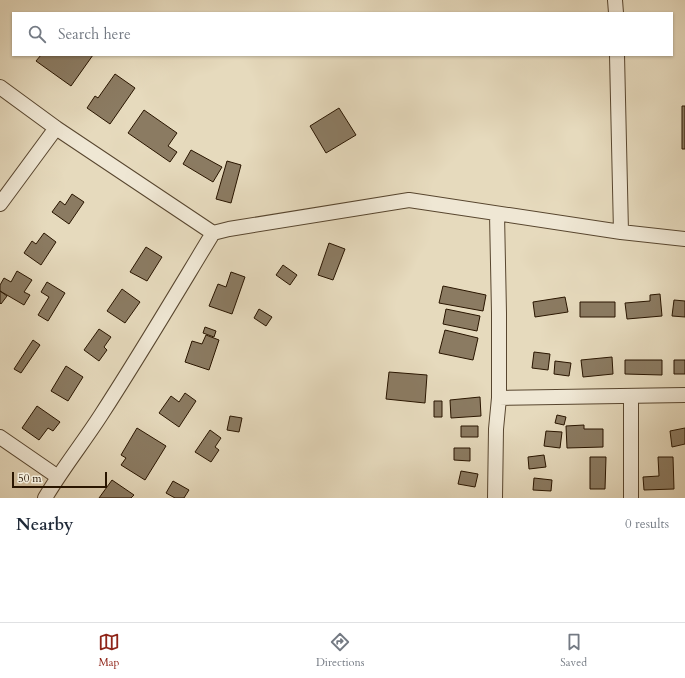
<!DOCTYPE html>
<html lang="en">
<head>
<meta charset="utf-8">
<style>
  body { margin:0; font-family:Cardo,serif; background:#f2f2f3; color:#1f2937 }
  .scale { position:absolute; left:12px; bottom:10px; width:95px; box-sizing:border-box; padding-left:4px; border:2px solid #291500; border-top:0; font-size:11px; line-height:14px; white-space:nowrap; color:#291500; -webkit-text-stroke:3px #efe7d4; paint-order:stroke }
  .list { margin:0; padding:0; list-style:none }
  h2 { display:flex; justify-content:space-between; align-items:center; height:52px; margin:0; padding:0 16px; font-size:17px }
  h2 small { font-size:13px; font-weight:400; color:#747a83 }
  .icon { flex:none; width:22px; height:22px; fill:none; stroke:currentColor; stroke-width:2; stroke-linecap:round; stroke-linejoin:round }
  .map { position:relative; flex:none; width:685px; height:498px; overflow:hidden }
  .search { position:absolute; background:#fff; box-shadow:0 1px 3px #0004; left:12px; right:12px; top:12px; height:44px; display:flex; align-items:center; gap:10px; box-sizing:border-box; padding:0 14px; border-radius:0px; color:#747a83; font-size:15px }
  .sheet { height:124px; background:#fff }
  nav { display:flex; justify-content:space-around; align-items:center; box-sizing:border-box; height:56px; border-top:1px solid #e0e1e3; background:#fff; font-size:11px; color:#747a83 }
  nav a { display:grid; justify-items:center; gap:2px }
  nav .on { color:#8f2418 }
  .map>svg:first-child { display:block }
</style>
</head>
<body>
<div class="map">
<svg width="685" height="498" viewBox="0 0 685 498">
  <rect width="100%" height="100%" fill="#e6dabd"/>
  <filter id="stains"><feTurbulence type="fractalNoise" baseFrequency=".005" numOctaves="4"/><feColorMatrix values="0 0 0 0 .2 0 0 0 0 .09 0 0 0 0 .02 0 0 0 .5 -.17"/></filter>
  <radialGradient id="worn" r=".72"><stop offset=".6" stop-color="#630" stop-opacity="0"/><stop offset="1" stop-color="#630" stop-opacity=".3"/></radialGradient>
  <path fill="#8b7b62" stroke="#291500" d="M41,55H93L71,86L36,61Z
    M115,74L135,88L110,124L87,108L95,96L98,98Z
    M682,106H685V149H682Z
    M339,108L356,135L326,153L310,126Z
    M144,110L177,133L168,146L177,152L170,162L128,133Z
    M191,150L222,167L213,182L183,164Z
    M227,161L241,165L231,203L216,199Z
    M72,194L84,202L69,224L52,212L60,201L65,205Z
    M44,233L56,242L41,265L24,253L32,241L36,244Z
    M329,243L345,249L333,280L318,275Z
    M146,247L162,257L147,281L130,272Z
    M283,265L297,275L290,285L276,275Z
    M17,271L32,280L24,292L30,295L24,305L0,291V285L4,278L11,282Z
    M231,272L245,277L232,314L209,306L218,284L226,287Z
    M47,282L65,293L48,321L38,315L49,297L41,292Z
    M443,286L486,295L483,311L439,303Z
    M122,289L140,302L125,323L107,311Z
    M0,291L7,296L1,304L0,303Z
    M660,294L662,316L627,319L625,303L650,301V295Z
    M565,297L568,312L535,317L533,302Z
    M674,300L685,301V317L672,316Z
    M580,302H615V317H580Z
    M259,309L272,317L266,326L254,318Z
    M446,309L480,316L477,331L443,324Z
    M205,327L216,331L214,337L203,333Z
    M99,329L111,337L104,347L107,350L99,361L84,350Z
    M445,330L478,338L473,360L439,353Z
    M206,335L219,340L209,370L185,362L192,341L202,344Z
    M33,340L40,345L21,373L14,369Z
    M534,352L550,354L548,370L532,368Z
    M612,357L613,374L583,377L581,360Z
    M625,360H662V375L625,374Z
    M674,360H685V374H674Z
    M555,361L571,363L569,376L554,374Z
    M66,366L83,377L68,401L51,391Z
    M389,372L427,375L425,403L386,399Z
    M185,393L196,401L179,427L159,413L171,396L179,402Z
    M480,397L481,416L451,418L450,400Z
    M434,401H442V417H434Z
    M37,406L60,422L53,431L48,428L39,440L22,428Z
    M557,415L566,417L564,425L555,423Z
    M230,416L242,418L239,432L227,430Z
    M584,425V429H603V447L567,448L566,426Z
    M461,426H478V437H461Z
    M137,428L166,446L145,480L121,465L126,458L121,455Z
    M685,428V444L672,447L670,431Z
    M210,430L221,438L215,447L219,450L211,462L195,452Z
    M546,431L562,432L560,448L544,446Z
    M454,448H470V461L454,460Z
    M544,455L546,467L529,469L528,457Z
    M590,457H606L605,489H590Z
    M658,457H673L674,489L644,490L643,477L659,476Z
    M461,471L478,474L475,487L458,484Z
    M534,478L552,480L551,491L533,490Z
    M112,480L134,495L131,498H99Z
    M173,481L189,490L184,498H175L166,493Z"/>
  <g fill="none" stroke-linecap="round" stroke-linejoin="round">
    <defs>
      <path id="minor" d="M615,0L616,13
        M617,55L621,232
        M0,87L56,128L213,233L229,229L409,200L621,232L685,239
        M0,204L56,128
        M631,396V498
        M499,398L685,395
        M0,437L58,477
        M45,498C62,469 83,443 101,415C140,355 176,294 213,233
        M495,498L496,429L499,398V313L497,214"/>
    </defs>
    <use href="#minor" stroke="#58462f" stroke-width="16"/>
    <use href="#minor" stroke="#efe7d4" stroke-width="14"/>
  </g>
  <rect width="100%" height="100%" filter="url(#stains)"/>
  <rect width="100%" height="100%" fill="url(#worn)"/>
</svg>
<div class="scale">50 m</div>
<div class="search"><svg class="icon" aria-label="search" viewBox="0 0 24 24"><circle cx="10" cy="10" r="6"/><path d="M15 15l6 6"/></svg>Search here</div>
</div>
<section class="sheet">
<h2>Nearby<small>0 results</small></h2>
<ul class="list">
</ul>
</section>
<nav>
<a class="on"><svg class="icon" aria-label="map" viewBox="0 0 24 24"><path d="M3 6l6-2 6 2 6-2v14l-6 2-6-2-6 2zM9 4v14M15 6v14"/></svg>Map</a>
<a><svg class="icon" aria-label="directions" viewBox="0 0 24 24"><path d="M12 3l9 9-9 9-9-9zM9 14v-3h6M13 9l2 2-2 2"/></svg>Directions</a>
<a><svg class="icon" aria-label="saved" viewBox="0 0 24 24"><path d="M7 4h10v16l-5-4-5 4z"/></svg>Saved</a>
</nav>
</body>
</html>
